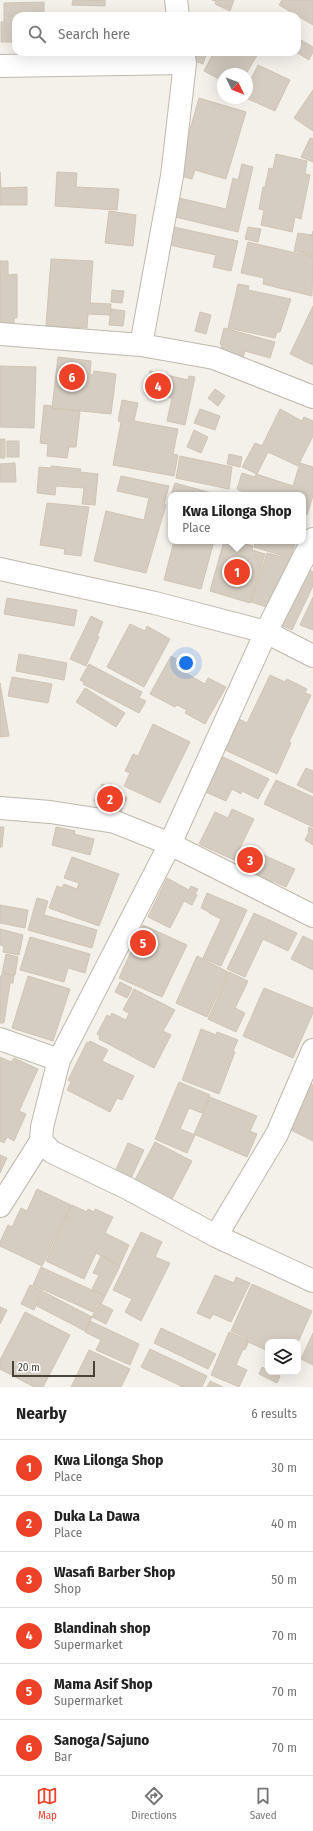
<!DOCTYPE html>
<html lang="en">
<head>
<meta charset="utf-8">
<style>
  body { margin:0; font-family:"Fira Sans Condensed",sans-serif; background:#f6f6f6; color:#222 }
  .controls { position:absolute; right:12px; bottom:12px; display:grid; overflow:hidden; border-radius:8px; box-shadow:0 4px 16px #0002 }
  .controls button { width:36px; height:36px; display:grid; place-items:center; padding:0; border:0; border-bottom:1px solid #e0e0e0; background:#fff; color:#222; font:20px sans-serif }
  .compass { position:absolute; left:217px; top:68px; width:36px; height:36px; border-radius:50%; background:#fff; box-shadow:0 4px 16px #0002; rotate:133deg }
  .scale { position:absolute; left:12px; bottom:10px; width:83px; box-sizing:border-box; padding-left:4px; border:2px solid #484239; border-top:0; font-size:11px; line-height:14px; white-space:nowrap; color:#484239; -webkit-text-stroke:3px #fff; paint-order:stroke }
  .you { position:absolute; left:186px; top:663px; width:14px; height:14px; margin:-10px; border:3px solid #fff; border-radius:50%; background:#1a73e8; box-shadow:0 0 0 6px #1a73e833 }
  .badge { display:grid; place-items:center; width:26px; height:26px; border-radius:50%; background:#ee4228; color:#fff; font-size:13px; font-weight:700 }
  .pin { position:absolute; translate:-50% -50%; border:2px solid #fff; box-shadow:0 1px 4px #0006 }
  .popup { position:absolute; left:168px; top:492px; width:138px; height:52px; box-sizing:border-box; display:grid; place-content:center; border-radius:8px; background:#fff; filter:drop-shadow(0 1px 3px #0005); font-size:13px; white-space:nowrap; color:#767676 }
  .popup b { font-size:15px; color:#222 }
  .popup::after { content:''; position:absolute; left:50%; top:100%; margin-left:-8px; border:8px solid transparent; border-top-color:#fff }
  .list { margin:0; padding:0; list-style:none }
  h2 { display:flex; justify-content:space-between; align-items:center; height:52px; margin:0; padding:0 16px; font-size:17px }
  h2 small { font-size:13px; font-weight:400; color:#767676 }
  .list li { display:grid; grid-template-columns:26px 1fr auto; gap:12px; align-items:center; box-sizing:border-box; height:56px; padding:0 16px; border-top:1px solid #e0e0e0 }
  .list b { display:block; font-size:15px; white-space:nowrap }
  .list p { margin:0; font-size:13px; white-space:nowrap; color:#767676 }
  .list em { font-size:13px; font-style:normal; color:#767676 }
  .icon { flex:none; width:22px; height:22px; fill:none; stroke:currentColor; stroke-width:2; stroke-linecap:round; stroke-linejoin:round }
  .map { position:relative; flex:none; width:313px; height:1387px; overflow:hidden }
  .search { position:absolute; background:#fff; box-shadow:0 4px 16px #0002; left:12px; right:12px; top:12px; height:44px; display:flex; align-items:center; gap:10px; box-sizing:border-box; padding:0 14px; border-radius:12px; color:#767676; font-size:15px }
  .sheet { height:388px; background:#fff }
  nav { display:flex; justify-content:space-around; align-items:center; box-sizing:border-box; height:56px; border-top:1px solid #e0e0e0; background:#fff; font-size:11px; color:#767676 }
  nav a { display:grid; justify-items:center; gap:2px }
  nav .on { color:#ee4228 }
  .map>svg:first-child { display:block }
</style>
</head>
<body>
<div class="map">
<svg width="313" height="1387" viewBox="0 0 313 1387">
  <rect width="100%" height="100%" fill="#f4f1eb"/>
  <path fill="#d5cdc1" stroke="#d0c4b4" d="M73,0H105V6L72,5Z
    M212,0H234L230,11L215,4L216,1Z
    M282,0H313V25L279,5Z
    M44,2V16H16V42H1V22H4V3Z
    M301,40L313,47V52L309,60L296,52L297,47Z
    M192,52H207L203,64L189,59Z
    M214,52H259L246,74H223V81L204,71Z
    M258,65L290,80L275,111L246,98L247,87Z
    M313,90V131L294,118Z
    M199,98L246,112L226,179L195,170L192,179L177,175Z
    M310,138L313,139V162L301,157Z
    M276,154L307,161L305,174L310,175L301,219L295,217L292,232L261,225L264,210L259,209L263,187H265L269,168L273,169Z
    M242,164L253,167L238,232L171,216L175,197L226,209L233,178L238,180Z
    M0,172L1,188L27,187V205H0Z
    M57,172L77,173L76,187L119,189L117,210L55,206Z
    M109,211L136,215L133,246L105,243Z
    M169,226L238,241L231,271L213,267L216,255L165,244Z
    M248,227L261,229L258,242L245,239Z
    M313,231V256L294,251L298,233L312,235Z
    M248,242L313,257L312,296L263,284L264,278L241,273Z
    M51,259L93,261L90,303L111,304L110,315L88,314L87,328L46,326Z
    M0,261H8V275L17,274V318H14V328L0,329Z
    M238,284L249,286L248,290L291,299L280,332H277L275,338L228,328Z
    M112,290L124,291L122,303L111,302Z
    M313,306V365L290,354Z
    M111,309L125,311L123,326L109,325Z
    M200,312L211,315L206,334L195,331Z
    M224,328L275,342L270,358L245,351L243,357L221,350L222,345L220,344Z
    M58,357L91,361L90,375H93L94,371L116,374L111,414L52,408Z
    M0,366L36,367L34,428L0,427Z
    M150,371L188,380L189,376L195,377L185,425L167,421L172,398L145,393Z
    M215,389L225,396L218,406L208,398Z
    M122,400L138,403L134,421L178,429L173,454L178,455L174,476L113,465L121,422L118,421Z
    M44,405L52,406V408L80,411L76,447H69L67,458L47,456L48,444L40,443Z
    M200,409L220,416L215,430L194,423Z
    M280,409L302,421L304,417L313,421V436L298,466L268,452L257,474L242,467L255,443L262,446Z
    M194,430L208,437L201,453L187,447Z
    M0,439H5V458H0Z
    M7,441H19V457H7Z
    M229,454L242,457L240,467L227,464Z
    M180,456L232,467L229,489L176,478Z
    M15,463L16,482H0V464Z
    M300,463L313,467V496L307,515L303,513V495H249L237,489L242,473L255,477L256,474L293,486Z
    M51,466L81,469L80,472L98,474L95,505L82,504L84,488L56,486L55,495L37,493L39,467L51,468Z
    M121,476L169,486L164,504L166,505L146,573L94,561L106,511L144,520L149,498L117,491Z
    M175,483L219,495H171Z
    M47,503L89,507L81,556L64,554L65,549L40,545Z
    M174,541H214L201,589L164,580Z
    M224,541H235L253,546L252,550L265,554L250,603L210,591Z
    M256,541H296L290,558L254,547Z
    M267,553L290,559L273,609L251,602Z
    M305,568L313,572V586L292,630L279,624Z
    M313,597V630L300,625Z
    M7,598L77,610L74,626L4,614Z
    M91,616L103,622L97,636L99,637L86,666L70,659Z
    M130,624L145,631L147,626L170,639L144,687L107,667Z
    M19,654L67,663L64,680L16,671Z
    M171,656L186,665L182,671L205,684L208,678L226,687L205,724L185,713L187,710L177,705L175,707L150,694Z
    M89,664L142,692L139,698L146,701L139,713L83,684L84,682L80,680Z
    M270,675L285,682L287,679L307,689L305,693L311,695L289,742L291,743L277,774L225,750L239,719L247,723Z
    M12,677L52,684L48,703L8,696Z
    M0,683L9,736L0,737Z
    M85,688L125,713L116,727L76,702Z
    M153,724L190,742L160,803L124,786L130,773L125,771L133,754L138,756Z
    M221,756L269,779L258,799L242,791L241,794L232,789L226,801L203,791Z
    M306,768L313,771V793L297,785Z
    M276,780L313,797V827L264,804Z
    M102,784L123,793L122,795L127,798L120,813L94,801Z
    M232,809L254,819L234,860L199,844L215,812L228,818Z
    M0,827H4L2,847H0Z
    M56,827L75,831L74,834L94,839L90,855L52,845Z
    M309,827L313,829V845L305,840L309,832L308,831Z
    M248,848L295,869L286,887L273,881L268,893L255,887L260,875L240,866Z
    M72,857L119,874L99,926L49,908L57,886L62,888L64,884L77,889L79,883L64,878Z
    M167,878L189,890L191,886L198,889L195,894L197,895L192,905L184,901L170,928L148,917Z
    M207,893L247,910L221,966L203,958L221,919L209,913V912L201,908Z
    M37,898L48,901L44,915L97,930L92,948L28,930Z
    M0,905L28,910L25,928L0,923Z
    M254,913L297,933L288,951L263,939L245,977L227,969Z
    M143,925L187,945L162,997L119,978Z
    M0,929L23,935L19,955L3,952L4,946L0,945Z
    M303,936L313,941V970L291,959Z
    M30,937L90,954L85,973L68,968L64,982L20,970Z
    M6,954L18,957L15,975L2,973Z
    M197,956L228,972L207,1017L176,1003Z
    M229,972L248,981L235,1008L245,1013L236,1032L208,1019Z
    M2,974L14,975L13,983H10L4,1023H0V978Z
    M28,976L70,989L53,1041L12,1028Z
    M120,982L132,988L127,998L115,992Z
    M264,988L313,1008V1013L293,1058L243,1036Z
    M134,989L175,1010L163,1031L171,1035L154,1068L99,1039L100,1036L97,1034L107,1015L110,1017L112,1013L126,1020L129,1013L123,1010Z
    M201,1029L216,1035L217,1032L238,1040L233,1051L235,1052L219,1094L182,1080Z
    M90,1041L108,1050L102,1061L134,1076L122,1100L117,1098L110,1112L67,1090L71,1082L68,1080L87,1042L89,1043Z
    M0,1057L11,1062L14,1058L38,1069L19,1111L26,1114L14,1141L7,1137L4,1143L0,1141Z
    M179,1082L210,1095L202,1113L189,1108L180,1129L195,1135L187,1153L155,1139Z
    M311,1084L313,1085V1141L289,1129Z
    M210,1097L257,1116L250,1131L257,1134L247,1157L194,1134Z
    M155,1142L192,1161L170,1203L130,1189Z
    M128,1143L144,1150L127,1187L112,1178Z
    M0,1155L7,1158L0,1173Z
    M37,1189L71,1205L42,1266L0,1246V1242L8,1225L12,1227L21,1208L27,1211Z
    M72,1205L87,1212L88,1209L94,1212L95,1209L113,1217L105,1233L129,1245L120,1265L96,1253L84,1279L46,1261Z
    M141,1232L162,1242L155,1257L170,1263L141,1321L125,1312L132,1299L113,1290Z
    M101,1256L120,1266L105,1296L92,1289L99,1275L93,1273Z
    M41,1267L105,1296L101,1304L98,1302L93,1312L33,1285Z
    M215,1275L234,1283L236,1277L250,1283L231,1322L213,1314L210,1319L197,1313Z
    M252,1284L312,1311L298,1342H268V1351L246,1341L247,1338L231,1331Z
    M30,1285L43,1291L34,1310L21,1304Z
    M44,1292L92,1317L85,1331L37,1306Z
    M99,1303L113,1310L106,1324L92,1317Z
    M0,1307L7,1310L0,1324Z
    M25,1312L70,1335L43,1387H34L0,1369V1360Z
    M90,1321L139,1344L130,1365L96,1350L101,1340L85,1332Z
    M161,1328L216,1354L208,1369L154,1343Z
    M229,1332L246,1339L245,1341L248,1343L245,1350L243,1349L236,1365L247,1370L239,1387L211,1375Z
    M313,1333V1365L301,1359Z
    M150,1349L207,1376L202,1387H180L181,1386L141,1367Z
    M89,1350L130,1369L121,1387H71Z
    M262,1367L268,1370V1372L280,1376L277,1383L259,1374Z
    M210,1381L223,1387H207Z"/>
  <g fill="none" stroke-linecap="round" stroke-linejoin="round">
    <defs>
      <path id="street" d="M176,0L178,16
        M0,66L185,63
        M0,334L141,345L214,358L313,397
        M141,345L172,176L185,63L183,52
        M0,569L155,603L266,632L313,656
        M0,808L50,812L115,822L170,844L313,916
        M0,1039L59,1060
        M41,1141L52,1152L127,1188L216,1236L313,1281
        M0,1206L41,1141L42,1127L59,1060L170,844L266,632L313,539
        M216,1236L277,1134L313,1050"/>
    </defs>
    <use href="#street" stroke="#bfb9ad" stroke-width="24"/>
    <use href="#street" stroke="#fff" stroke-width="22"/>
  </g>
</svg>
<div class="controls">
<button><svg class="icon" aria-label="layers" viewBox="0 0 24 24"><path d="M12 4l9 5-9 5-9-5zM3 14l9 5 9-5"/></svg></button>
</div>
<svg class="compass" viewBox="-18 -18 36 36"><path d="M0-13l5 13h-10z" fill="#e53935"/><path d="M0 13l5-13h-10z" fill="#767676"/></svg>
<div class="scale">20 m</div>
<div class="you"></div>
<div class="pin badge" style="left:237px;top:572px">1</div>
<div class="popup"><b>Kwa Lilonga Shop</b>Place</div>
<div class="pin badge" style="left:110px;top:799px">2</div>
<div class="pin badge" style="left:250px;top:860px">3</div>
<div class="pin badge" style="left:158px;top:386px">4</div>
<div class="pin badge" style="left:143px;top:943px">5</div>
<div class="pin badge" style="left:72px;top:377px">6</div>
<div class="search"><svg class="icon" aria-label="search" viewBox="0 0 24 24"><circle cx="10" cy="10" r="6"/><path d="M15 15l6 6"/></svg>Search here</div>
</div>
<section class="sheet">
<h2>Nearby<small>6 results</small></h2>
<ul class="list">
<li><span class="badge">1</span><div><b>Kwa Lilonga Shop</b><p>Place</p></div><em>30 m</em></li>
<li><span class="badge">2</span><div><b>Duka La Dawa</b><p>Place</p></div><em>40 m</em></li>
<li><span class="badge">3</span><div><b>Wasafi Barber Shop</b><p>Shop</p></div><em>50 m</em></li>
<li><span class="badge">4</span><div><b>Blandinah shop</b><p>Supermarket</p></div><em>70 m</em></li>
<li><span class="badge">5</span><div><b>Mama Asif Shop</b><p>Supermarket</p></div><em>70 m</em></li>
<li><span class="badge">6</span><div><b>Sanoga/Sajuno</b><p>Bar</p></div><em>70 m</em></li>
</ul>
</section>
<nav>
<a class="on"><svg class="icon" aria-label="map" viewBox="0 0 24 24"><path d="M3 6l6-2 6 2 6-2v14l-6 2-6-2-6 2zM9 4v14M15 6v14"/></svg>Map</a>
<a><svg class="icon" aria-label="directions" viewBox="0 0 24 24"><path d="M12 3l9 9-9 9-9-9zM9 14v-3h6M13 9l2 2-2 2"/></svg>Directions</a>
<a><svg class="icon" aria-label="saved" viewBox="0 0 24 24"><path d="M7 4h10v16l-5-4-5 4z"/></svg>Saved</a>
</nav>
</body>
</html>
